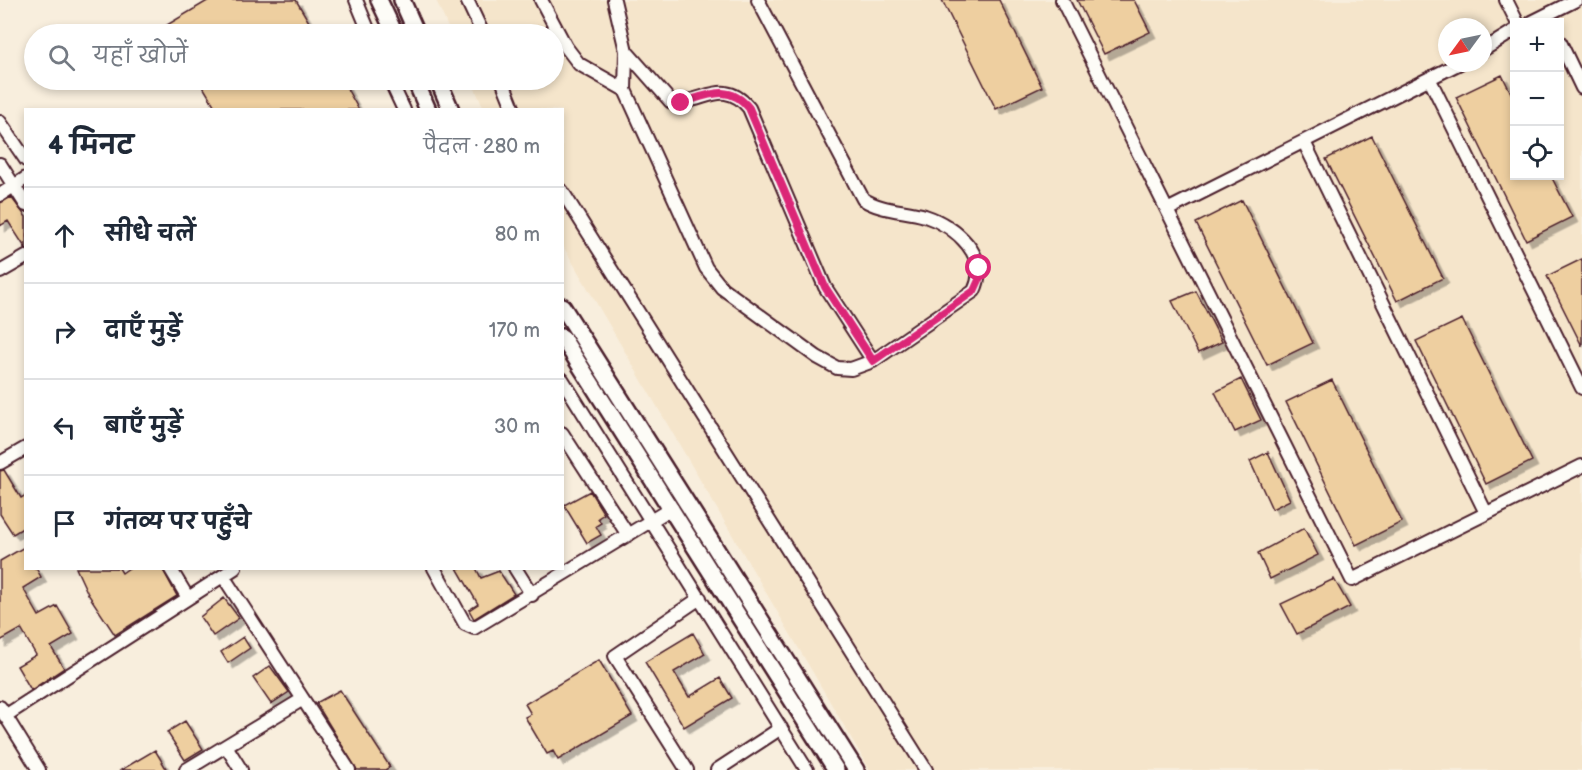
<!DOCTYPE html>
<html lang="hi">
<head>
<meta charset="utf-8">
<style>
  body { margin:0; font-family:"Balsamiq Sans","Playpen Sans Deva",sans-serif; background:#f2f2f3; color:#1f2937 }
  .controls { position:absolute; right:18px; top:18px; display:grid; overflow:hidden; border-radius:0px; box-shadow:0 3px 9px #0003 }
  .controls button { width:54px; height:54px; display:grid; place-items:center; padding:0; border:0; border-bottom:2px solid #e0e1e3; background:#fff; color:#1f2937; font:30px sans-serif }
  .compass { position:absolute; left:1438px; top:18px; width:54px; height:54px; border-radius:50%; background:#fff; box-shadow:0 3px 9px #0003; rotate:237deg }
  .stop { position:absolute; width:18px; height:18px; margin:-14px; border:4px solid #db2777; border-radius:50%; background:#fff }
  .stop.end { background:#db2777; border-color:#fff; box-shadow:0 2px 6px #0008 }
  .list { margin:0; padding:0; list-style:none }
  h2 { display:flex; justify-content:space-between; align-items:center; height:78px; margin:0; padding:0 24px; font-size:26px }
  h2 small { font-size:20px; font-weight:400; color:#747a83 }
  .list li { display:grid; grid-template-columns:39px 1fr auto; gap:18px; align-items:center; box-sizing:border-box; height:96px; padding:0 24px; border-top:2px solid #e0e1e3 }
  .list b { display:block; font-size:22px; white-space:nowrap }
  .list em { font-size:20px; font-style:normal; color:#747a83 }
  .icon { flex:none; width:33px; height:33px; fill:none; stroke:currentColor; stroke-width:2; stroke-linecap:round; stroke-linejoin:round }
  .map { position:relative; flex:none; width:1582px; height:770px; overflow:hidden }
  .search { position:absolute; background:#fff; box-shadow:0 3px 9px #0003; left:24px; top:24px; width:540px; height:66px; display:flex; align-items:center; gap:15px; box-sizing:border-box; padding:0 21px; border-radius:33px; color:#747a83; font-size:22px }
  .panel { position:absolute; background:#fff; box-shadow:0 3px 9px #0003; left:24px; top:108px; width:540px; height:462px; border-radius:0px }
  .map>svg:first-child { display:block }
</style>
</head>
<body>
<div class="map">
<svg width="1582" height="770" viewBox="0 0 1582 770">
  <defs>
    <filter id="shadow"><feDropShadow dx="5.5" dy="5.5" stdDeviation="0" flood-color="#0004"/></filter>
  </defs>
  <rect width="100%" height="100%" fill="#f8eedd"/>
  <filter id="ink" filterUnits="userSpaceOnUse"><feTurbulence type="fractalNoise" baseFrequency=".0167" numOctaves="2"/><feDisplacementMap in="SourceGraphic" scale="12" xChannelSelector="R" yChannelSelector="G"/><feConvolveMatrix kernelMatrix="1 2 1 2 8 2 1 2 1" color-interpolation-filters="sRGB"/></filter>
  <g filter="url(#ink)">
    <path fill="#f5e5cb" fill-rule="evenodd" d="M436,0H1582V770H870L563,246L562,110L484,109L471,80H554V34H451ZM1514,22H1560V176H1514ZM1447,27H1483V63H1447Z"/>
    <path fill="#eecfa0" stroke="#4a1f2b" stroke-width="1.5" filter="url(#shadow)" d="M209,0H296L316,34H173L167,25Z
      M942,0H999L1042,87L996,109Z
      M1077,0H1134L1150,32L1104,54Z
      M1502,75L1515,101V176H1551L1572,217L1526,240L1456,97Z
      M199,80H342L359,110H217Z
      M1372,136L1443,278L1397,301L1326,159Z
      M11,197L26,217V249L8,221L0,226V203Z
      M1242,200L1313,343L1267,365L1196,223Z
      M1582,259V346L1547,276Z
      M1196,291L1222,342L1198,353L1172,301Z
      M1462,319L1532,461L1486,484L1416,341Z
      M1241,379L1261,420L1235,432L1215,392Z
      M1332,380L1402,522L1356,545L1286,402Z
      M1268,452L1290,500L1272,509L1250,461Z
      M4,470L21,498L26,495V526L13,534L0,514V471Z
      M590,491L604,514L598,518L601,523L596,526L601,535L587,543L564,505Z
      M1304,528L1318,555L1270,579L1258,553Z
      M26,546V568H36L41,577L23,588L39,616L57,606L73,634L51,647L64,668L31,690L17,666L36,655L21,629L0,641V561Z
      M76,568H119L122,573L129,568H162L177,596L115,635L88,594Z
      M457,568H476L481,578L499,571L514,594L474,619L469,610L478,604Z
      M1334,579L1350,607L1297,634L1281,604Z
      M224,598L239,618L213,636L200,617Z
      M693,633L705,654L674,672L689,697L720,678L732,698L684,727L645,662Z
      M243,637L250,648L228,663L221,652Z
      M599,660L632,716L558,760L553,751L547,754L525,717L531,714L525,704Z
      M270,666L289,692L271,704L253,678Z
      M340,690L390,767L385,770H357L316,703Z
      M185,721L203,749L185,760L167,732Z
      M155,750L167,770H121Z"/>
    <g fill="none" stroke-linecap="round" stroke-linejoin="round">
      <defs>
        <path id="minor" d="M356,0L370,34
          M467,0L483,34
          M541,0L566,47L579,64L625,90
          M614,0L626,51L625,90L706,268L722,288L817,357L837,368L851,369L873,361L974,291C991,257 956,226 925,216C904,210 881,211 863,199L758,0
          M1062,0L1352,580L1582,466
          M1506,0L1517,22
          M1532,22L1576,0
          M1560,42L1582,88
          M1483,50L1514,31
          M626,51L671,102C703,105 723,76 749,108L825,287L873,361
          M390,80L404,110
          M502,80L514,110
          M1430,80L1582,388
          M0,122L26,160
          M1304,142L1486,513
          M0,164L26,205
          M562,191L926,770
          M0,195L26,178
          M1167,210L1460,63
          M0,272L26,257
          M562,379L807,770
          M562,433L628,535
          M0,463L26,448
          M170,568L188,598
          M434,568L465,624L474,628L672,508
          M515,568L532,595
          M223,576L349,770
          M0,707L39,770
          M5,716L235,568
          M226,746L241,770
          M186,770L303,699
          M687,770L615,656L700,598
          M717,770L781,728"/>
        <path id="major" d="M379,0L395,34
          M402,0L417,34
          M415,80L428,110
          M438,80L451,110
          M562,306L856,770
          M562,337L836,770"/>
      </defs>
      <use href="#minor" stroke="#4a1f2b" stroke-width="16"/>
      <use href="#major" stroke="#4a1f2b" stroke-width="20"/>
      <use href="#minor" stroke="#fdfcf7" stroke-width="12"/>
      <use href="#major" stroke="#fdfcf7" stroke-width="15"/>
    </g>
  </g>
  <g fill="none" stroke-linecap="round" stroke-linejoin="round" filter="url(#ink)">
    <path stroke="#db2777" stroke-width="8" d="M681,103C708,95 729,83 749,108L825,287L873,361L974,291L979,280V268"/>
  </g>
</svg>
<div class="controls">
<button>+</button>
<button>−</button>
<button><svg class="icon" aria-label="locate" viewBox="0 0 24 24"><circle cx="12" cy="12" r="6"/><path d="M12 2v4M12 18v4M2 12h4M18 12h4"/></svg></button>
</div>
<svg class="compass" viewBox="-18 -18 36 36"><path d="M0-13l5 13h-10z" fill="#e53935"/><path d="M0 13l5-13h-10z" fill="#747a83"/></svg>
<div class="stop" style="left:979px;top:268px"></div>
<div class="stop end" style="left:681px;top:103px"></div>
<div class="search"><svg class="icon" aria-label="search" viewBox="0 0 24 24"><circle cx="10" cy="10" r="6"/><path d="M15 15l6 6"/></svg>यहाँ खोजें</div>
<section class="panel">
<h2>4 मिनट<small>पैदल · 280 m</small></h2>
<ul class="list">
<li><svg class="icon" aria-label="ahead" viewBox="0 0 24 24"><path d="M12 20V5M6 11l6-6 6 6"/></svg><div><b>सीधे चलें</b></div><em>80 m</em></li>
<li><svg class="icon" aria-label="right" viewBox="0 0 24 24"><path d="M7 20v-9h11M14 6l5 5-5 5"/></svg><div><b>दाएँ मुड़ें</b></div><em>170 m</em></li>
<li><svg class="icon" aria-label="left" viewBox="0 0 24 24"><path d="M17 20v-9H6M10 6l-5 5 5 5"/></svg><div><b>बाएँ मुड़ें</b></div><em>30 m</em></li>
<li><svg class="icon" aria-label="arrive" viewBox="0 0 24 24"><path d="M6 21V4h12l-3 4 3 4H6"/></svg><div><b>गंतव्य पर पहुँचे</b></div></li>
</ul>
</section>
</div>
</body>
</html>
